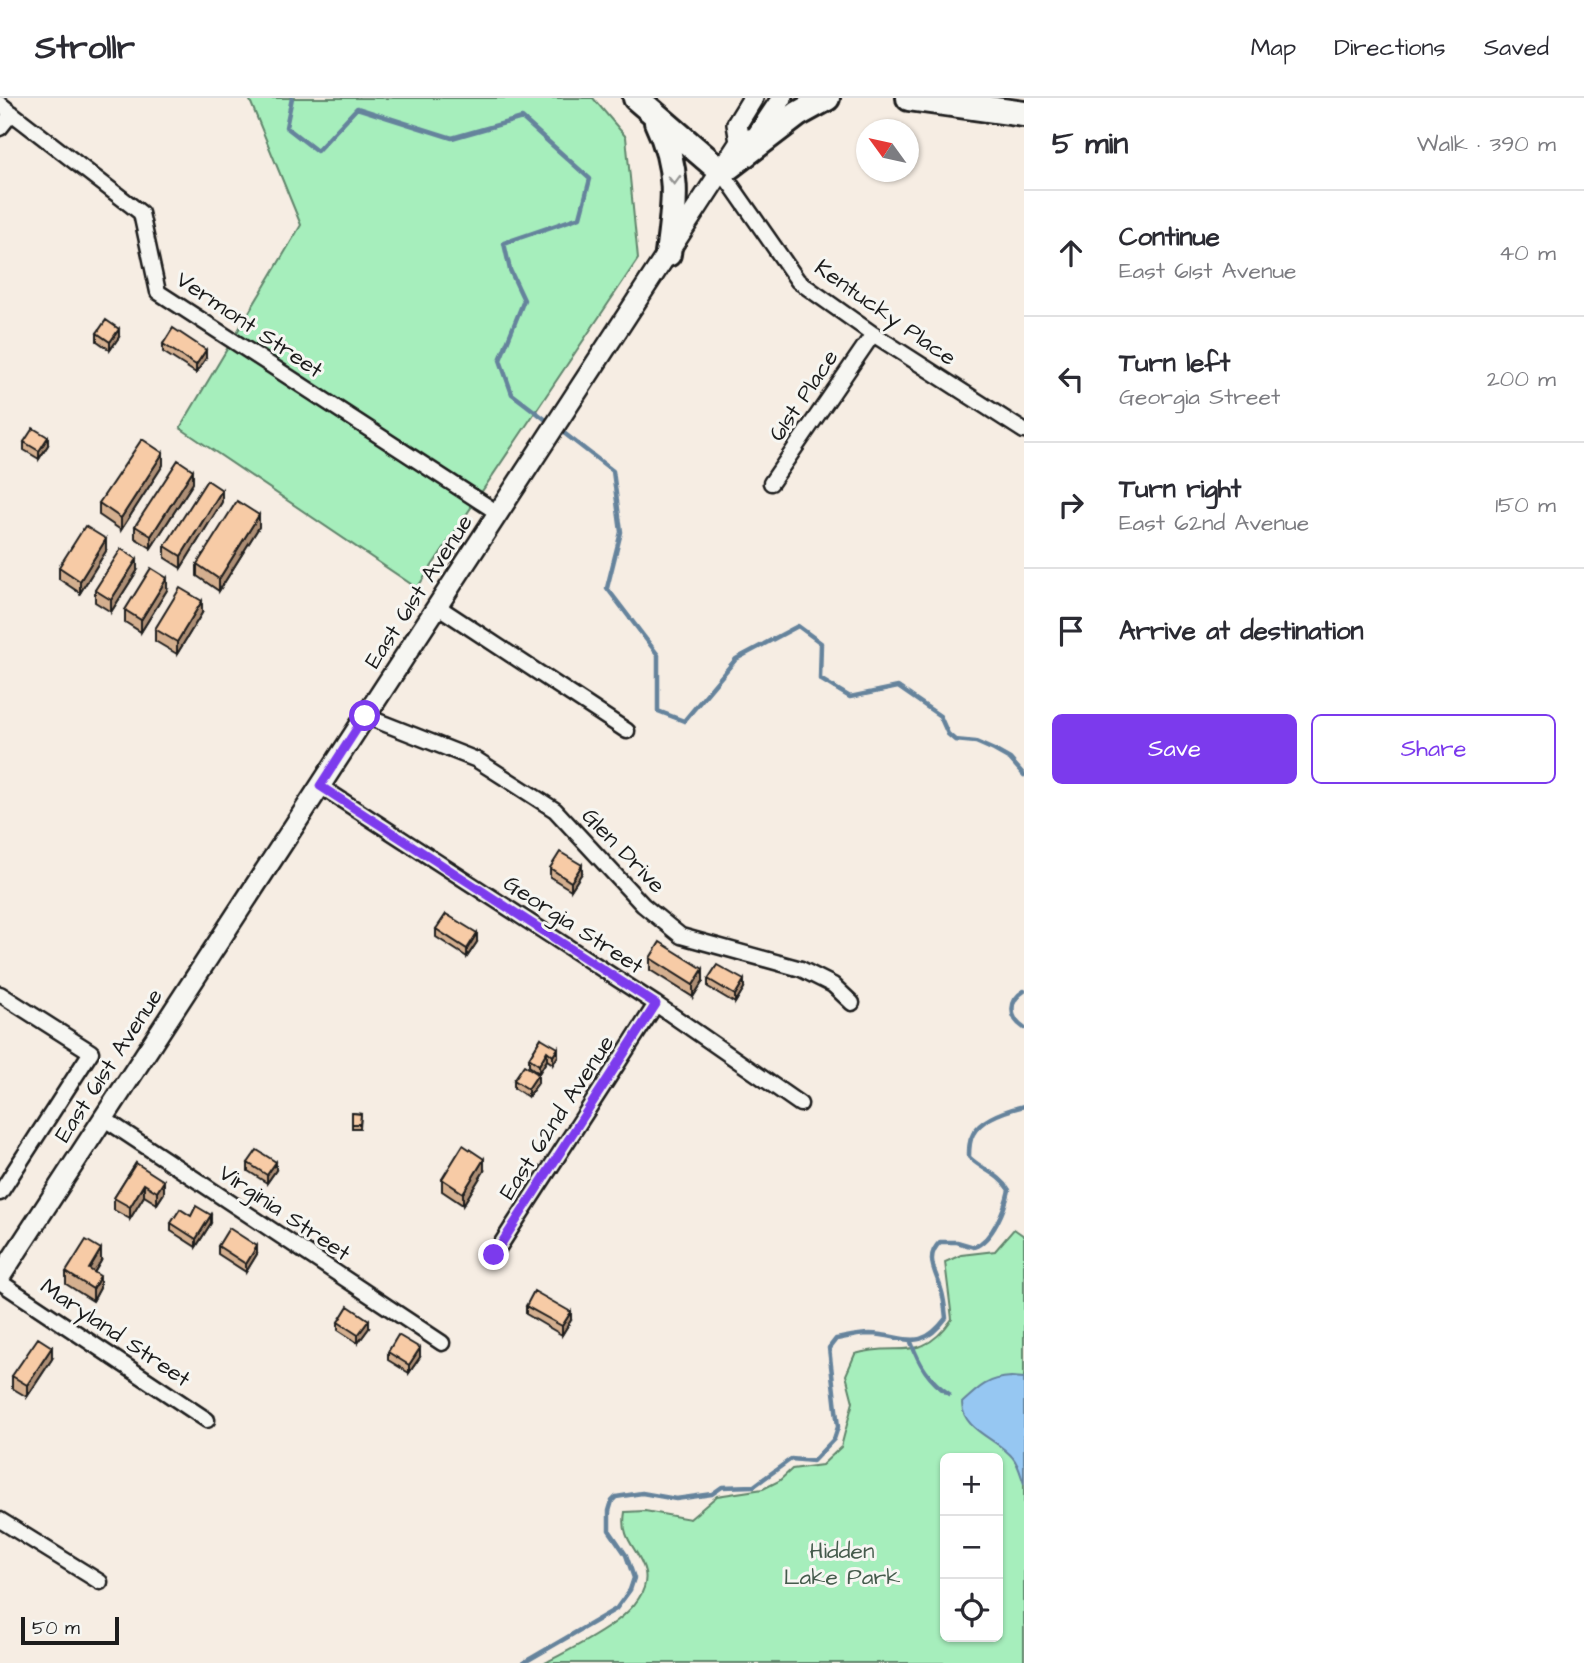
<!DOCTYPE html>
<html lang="en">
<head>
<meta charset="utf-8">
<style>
  body { margin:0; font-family:"Architects Daughter",sans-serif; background:#f7f7f7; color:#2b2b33 }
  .controls { position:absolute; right:21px; bottom:21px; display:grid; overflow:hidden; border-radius:10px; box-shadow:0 2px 5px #0004 }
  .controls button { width:63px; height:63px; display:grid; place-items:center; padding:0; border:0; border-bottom:2px solid #e1e1e2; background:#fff; color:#2b2b33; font:35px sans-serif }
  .compass { position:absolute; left:856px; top:21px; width:63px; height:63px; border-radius:50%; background:#fff; box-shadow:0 2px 5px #0004; rotate:303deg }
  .scale { position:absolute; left:21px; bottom:18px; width:98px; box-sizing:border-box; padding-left:7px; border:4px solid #1c1c1c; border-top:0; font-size:19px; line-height:24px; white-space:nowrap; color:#1c1c1c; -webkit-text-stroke:5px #f6f6f2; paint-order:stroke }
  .stop { position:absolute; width:21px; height:21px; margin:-16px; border:5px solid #7c3aed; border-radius:50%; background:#fff }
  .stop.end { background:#7c3aed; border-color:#fff; box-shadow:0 2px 7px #0008 }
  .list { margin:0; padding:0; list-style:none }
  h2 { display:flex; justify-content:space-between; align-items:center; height:91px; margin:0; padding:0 28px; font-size:30px }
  h2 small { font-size:23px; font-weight:400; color:#7c7c81 }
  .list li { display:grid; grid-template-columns:46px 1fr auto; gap:21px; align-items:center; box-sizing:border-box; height:126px; padding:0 28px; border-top:2px solid #e1e1e2 }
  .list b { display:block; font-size:26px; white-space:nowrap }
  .list p { margin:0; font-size:23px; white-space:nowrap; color:#7c7c81 }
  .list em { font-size:23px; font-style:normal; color:#7c7c81 }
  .actions { display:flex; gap:14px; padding:21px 28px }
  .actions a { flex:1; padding:16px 0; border:2px solid #7c3aed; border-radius:10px; text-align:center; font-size:24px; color:#7c3aed }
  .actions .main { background:#7c3aed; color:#fff }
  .icon { flex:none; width:38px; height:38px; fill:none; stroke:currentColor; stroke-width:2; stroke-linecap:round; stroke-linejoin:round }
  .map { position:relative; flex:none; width:1024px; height:1565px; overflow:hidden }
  header { display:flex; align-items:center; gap:42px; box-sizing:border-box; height:98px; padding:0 35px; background:#fff; border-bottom:2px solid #e1e1e2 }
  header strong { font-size:33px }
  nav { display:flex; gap:38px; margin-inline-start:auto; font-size:24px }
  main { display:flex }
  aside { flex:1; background:#fff }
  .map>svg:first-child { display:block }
</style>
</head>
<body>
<header>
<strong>Strollr</strong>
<nav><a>Map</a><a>Directions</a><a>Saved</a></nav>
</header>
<main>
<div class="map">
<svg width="1024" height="1565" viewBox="0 0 1024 1565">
  <rect width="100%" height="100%" fill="#f6ede3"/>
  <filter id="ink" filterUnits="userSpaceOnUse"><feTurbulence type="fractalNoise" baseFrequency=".0143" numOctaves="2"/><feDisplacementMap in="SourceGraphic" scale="14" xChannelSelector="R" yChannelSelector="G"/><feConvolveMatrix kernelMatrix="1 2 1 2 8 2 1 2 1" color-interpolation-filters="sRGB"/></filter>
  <g filter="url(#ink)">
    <path fill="#a6eebc" stroke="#61856c" stroke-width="2" fill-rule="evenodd" d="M249,0H593L626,39L638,161L417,490L180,330L301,127Z
      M1014,1131L1024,1138V1565H545C574,1549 653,1515 645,1474C639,1449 620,1444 625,1414L645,1413L690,1421L717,1398L763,1391L779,1383L792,1371L822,1367L841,1349L853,1304L846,1277L855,1256C899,1243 920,1267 952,1221L945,1164L961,1157L995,1153ZM945,1360H998V1539H945Z"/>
    <path fill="#96c7f2" stroke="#65839c" stroke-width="2" d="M1011,1279L1024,1280V1386C1021,1378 1019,1367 1013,1360C999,1341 962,1333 962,1305C979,1289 988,1280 1011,1279Z"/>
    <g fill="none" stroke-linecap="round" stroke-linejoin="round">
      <path stroke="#65839c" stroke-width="4.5" d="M292,0L286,29L317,53L357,10L452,40L522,20L590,81L580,119L504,145L510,172L524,202L500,262L512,296L550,325
        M560,332L613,373L621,434L607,490L658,557V613L684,623L736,561L798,528L821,545L820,581L850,599L898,589L940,618L948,636L955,642L976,644L994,652L1010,661L1024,677
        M1024,893C1008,903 1009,920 1024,930
        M911,1244C919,1266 929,1283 949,1296
        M523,1565L616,1511L630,1492L634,1480L626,1457L609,1432V1413L612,1403L616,1399L642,1395L676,1401L712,1396L722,1389L754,1388L791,1361L813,1363L834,1341L838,1329L829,1250L836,1241C847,1239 858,1236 870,1236C905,1237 919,1256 946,1220C945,1210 944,1200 941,1191C936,1174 924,1159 940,1144H957L974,1149C993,1142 1005,1110 1009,1092C1000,1076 982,1072 969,1059C969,1051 969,1043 973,1036C981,1020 1008,1012 1024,1008"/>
      <defs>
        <path id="minor" d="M0,6L141,115L158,194L498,415
          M0,30L12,15
          M722,74L798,183L873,236L1024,333
          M771,385L873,236
          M437,508L627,633
          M365,618L477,662L555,712L643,807L681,838L801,871L833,887L852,905
          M320,688L656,906L800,1006
          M0,896L91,954L0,1095
          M103,1020L442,1245
          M494,1157L656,906
          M0,1184L207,1322
          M0,1422L100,1484"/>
        <path id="secondary" d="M740,44L737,26L753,0
          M0,1179L740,44L756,39L782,0"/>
        <path id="motorway" d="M636,0L722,74L798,16L827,0
          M909,0L1024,16
          M657,24C680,72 675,105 668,156"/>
      </defs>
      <use href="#minor" stroke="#1c1c1c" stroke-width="19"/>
      <use href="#secondary" stroke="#1c1c1c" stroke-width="24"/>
      <use href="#motorway" stroke="#1c1c1c" stroke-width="30"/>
      <use href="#minor" stroke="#f6f6f2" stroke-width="14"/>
      <use href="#secondary" stroke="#f6f6f2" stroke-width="19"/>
      <use href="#motorway" stroke="#f6f6f2" stroke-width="24"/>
    </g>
    <path fill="#d4af8f" stroke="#1c1c1c" stroke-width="2" d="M97,235L119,239L110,252L97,243Z
      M163,246L206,260L196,275L163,254Z
      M24,344L48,347L39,361L24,352Z
      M163,367L121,432L99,417V405Z
      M193,385L151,450L135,440V428Z
      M222,404L181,470L165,460V448Z
      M259,429L219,493L197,478V466Z
      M106,453L80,495L59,481V469Z
      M137,473L111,514L95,504V492Z
      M167,492L141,534L125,524V512Z
      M202,515L177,556L155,543V531Z
      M550,770L582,775L571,792L550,779Z
      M436,831L477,844L467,859L436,839Z
      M650,860L703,883L693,899L650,872Z
      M708,881L744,890L735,905L708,889Z
      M541,940L558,958L553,966L547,962L539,975L529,968V960Z
      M514,982L538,985L528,999L514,990Z
      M352,1015L361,1016L360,1030H352Z
      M136,1065L164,1095L157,1106L144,1098L130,1121L114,1112V1100Z
      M248,1065L276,1072L267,1085L248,1073Z
      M484,1073L463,1107L442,1093V1081Z
      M191,1118L211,1125L196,1149L171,1133V1125Z
      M218,1148L257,1156L246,1174L218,1156Z
      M101,1163L94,1175L100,1190L93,1203L66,1186V1174Z
      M526,1208L571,1222L562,1237L526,1216Z
      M338,1224L369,1230L358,1245L338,1232Z
      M388,1254L420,1259L409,1275L388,1262Z
      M52,1261L27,1299L12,1290V1278Z"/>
    <path fill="#ad8e74" stroke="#1c1c1c" stroke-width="2" d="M119,231V239L110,252V244Z
      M206,252V260L196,275V267Z
      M48,339V347L39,361V353Z
      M163,355V367L121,432V420Z
      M193,372V385L151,450V438Z
      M222,392V404L181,470V458Z
      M259,417V429L219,493V481Z
      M106,441V453L80,495V483Z
      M137,461V473L111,514V502Z
      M167,480V492L141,534V522Z
      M202,503V515L177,556V544Z
      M582,767V775L571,792V784Z
      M477,835V844L467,859V851Z
      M703,871V883L693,899V887Z
      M744,882V890L735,905V897Z
      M558,950V958L553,966V958Z
      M547,953V962L539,975V967Z
      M538,976V985L528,999V991Z
      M484,1061V1073L463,1107V1095Z
      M276,1064V1072L267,1085V1077Z
      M164,1083V1095L157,1106V1094Z
      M144,1086V1098L130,1121V1109Z
      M211,1117V1125L196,1149V1141Z
      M257,1148V1156L246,1174V1166Z
      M101,1151V1163L89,1183V1171Z
      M100,1178V1190L93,1203V1191Z
      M571,1214V1222L562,1237V1228Z
      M369,1222V1230L358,1245V1237Z
      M52,1249V1261L27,1299V1287Z
      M420,1250V1259L409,1275V1267Z"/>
    <path fill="#f7cba6" stroke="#1c1c1c" stroke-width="2" d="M106,222L119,231L110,244L97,235Z
      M173,230L206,252L196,267L163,246Z
      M33,330L48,339L39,353L24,344Z
      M142,341L163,355L121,420L99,405Z
      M178,362L193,372L151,438L135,428Z
      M207,382L222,392L181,458L165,448Z
      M237,403L259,417L219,481L197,466Z
      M85,428L106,441L80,483L59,469Z
      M121,451L137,461L111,502L95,492Z
      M151,470L167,480L141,522L125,512Z
      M180,490L202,503L177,544L155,531Z
      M560,754L582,767L571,784L550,770Z
      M446,816L477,835L467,851L436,831Z
      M660,844L703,871L693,887L650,860Z
      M717,867L744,882L735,897L708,881Z
      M541,940L558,950L553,958L547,953L539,967L529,960Z
      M524,967L538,976L528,991L514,982Z
      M352,1015L361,1016L360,1026H352Z
      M463,1047L484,1061L463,1095L442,1081Z
      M257,1052L276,1064L267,1077L248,1065Z
      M136,1065L164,1083L157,1094L144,1086L130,1109L114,1100Z
      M196,1108L211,1117L196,1141L171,1125L180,1111L191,1118Z
      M229,1130L257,1148L246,1166L218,1148Z
      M86,1142L101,1151L89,1171L100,1178L93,1191L66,1174Z
      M534,1193L571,1214L562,1228L526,1208Z
      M348,1208L369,1222L358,1237L338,1224Z
      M398,1237L420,1250L409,1267L388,1254Z
      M38,1240L52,1249L27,1287L12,1278Z"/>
    <defs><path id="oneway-chevron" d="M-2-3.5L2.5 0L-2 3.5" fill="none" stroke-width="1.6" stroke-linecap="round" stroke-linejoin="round" transform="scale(1.75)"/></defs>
    <use stroke="#949492" href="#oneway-chevron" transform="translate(674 82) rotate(88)"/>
  </g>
  <g fill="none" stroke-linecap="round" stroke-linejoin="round" filter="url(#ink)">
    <path stroke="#7c3aed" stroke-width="9" d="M365,618L320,688L656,906L494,1157"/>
  </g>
  <g text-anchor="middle" stroke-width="6" stroke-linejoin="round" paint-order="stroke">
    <g font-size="23" fill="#1c1c1c" stroke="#f6f6f2">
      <text transform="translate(886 214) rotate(35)" y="8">Kentucky Place</text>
      <text transform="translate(250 226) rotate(34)" y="8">Vermont Street</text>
      <text transform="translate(803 297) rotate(-56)" y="8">61st Place</text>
      <text transform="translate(418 493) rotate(-57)" y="8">East 61st Avenue</text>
      <text transform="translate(624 752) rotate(46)" y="8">Glen Drive</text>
      <text transform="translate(574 826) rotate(33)" y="8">Georgia Street</text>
      <text transform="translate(108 967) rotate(-57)" y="8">East 61st Avenue</text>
      <text transform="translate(556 1019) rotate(-57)" y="8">East 62nd Avenue</text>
      <text transform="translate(285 1114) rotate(34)" y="8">Virginia Street</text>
      <text transform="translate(116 1234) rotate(34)" y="8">Maryland Street</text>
    </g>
    <g font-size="23" fill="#455b4c" stroke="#f6f6f2">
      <text x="842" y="1460">Hidden<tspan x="842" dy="26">Lake Park</tspan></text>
    </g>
  </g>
</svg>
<div class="controls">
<button>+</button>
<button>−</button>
<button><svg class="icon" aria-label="locate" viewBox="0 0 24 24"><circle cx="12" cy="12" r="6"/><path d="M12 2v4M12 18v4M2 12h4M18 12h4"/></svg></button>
</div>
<svg class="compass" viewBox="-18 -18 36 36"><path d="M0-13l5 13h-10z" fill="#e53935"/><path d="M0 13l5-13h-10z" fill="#7c7c81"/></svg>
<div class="scale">50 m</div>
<div class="stop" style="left:365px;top:618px"></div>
<div class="stop end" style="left:494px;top:1157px"></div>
</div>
<aside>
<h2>5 min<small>Walk · 390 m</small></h2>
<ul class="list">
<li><svg class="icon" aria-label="ahead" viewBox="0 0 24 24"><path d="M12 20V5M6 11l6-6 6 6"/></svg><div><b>Continue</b><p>East 61st Avenue</p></div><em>40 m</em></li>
<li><svg class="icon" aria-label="left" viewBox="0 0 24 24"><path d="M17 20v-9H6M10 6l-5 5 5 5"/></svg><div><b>Turn left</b><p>Georgia Street</p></div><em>200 m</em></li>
<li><svg class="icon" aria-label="right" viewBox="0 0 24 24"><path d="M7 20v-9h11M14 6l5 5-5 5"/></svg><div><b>Turn right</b><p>East 62nd Avenue</p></div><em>150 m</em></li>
<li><svg class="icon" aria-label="arrive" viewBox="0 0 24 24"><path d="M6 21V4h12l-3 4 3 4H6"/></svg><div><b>Arrive at destination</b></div></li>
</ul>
<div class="actions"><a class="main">Save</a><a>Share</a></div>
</aside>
</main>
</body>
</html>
